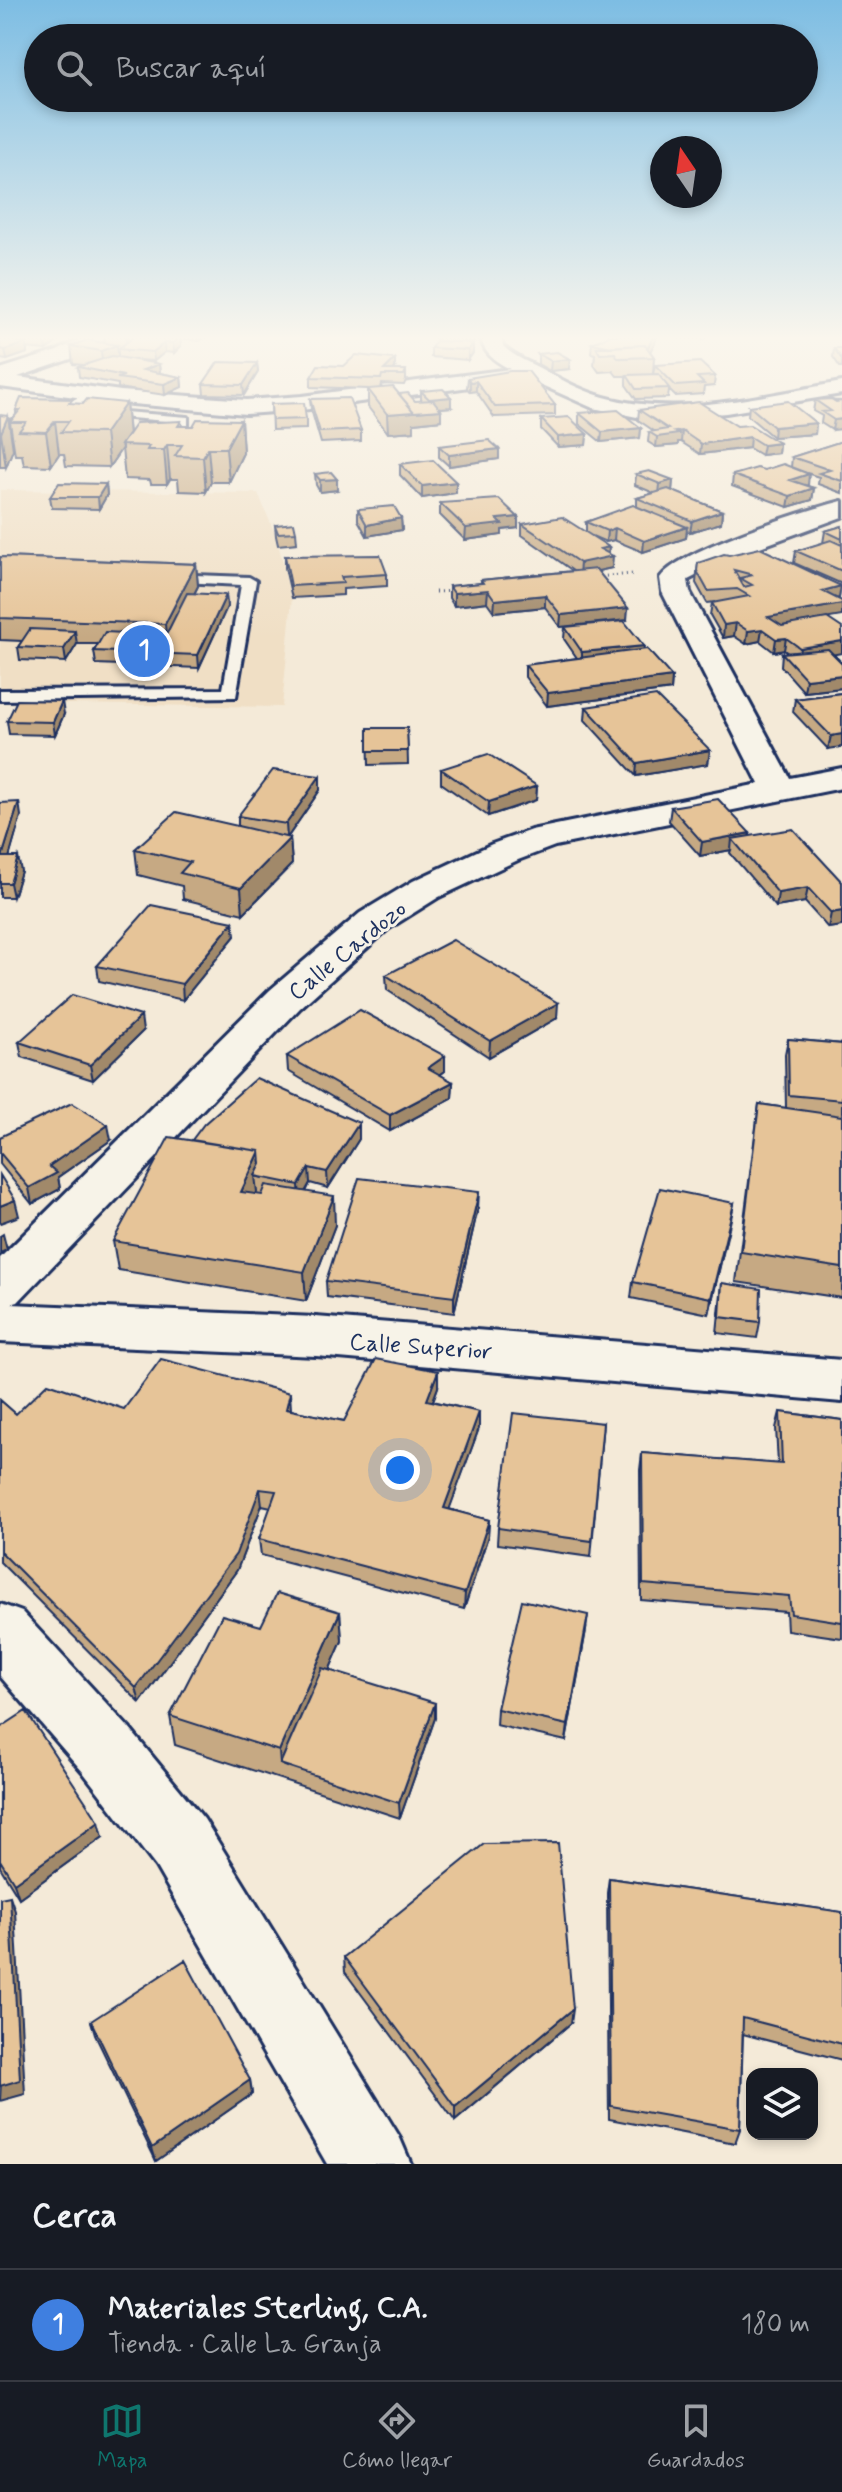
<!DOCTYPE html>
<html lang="es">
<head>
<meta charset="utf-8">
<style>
  body { margin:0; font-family:Mynerve,sans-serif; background:#20242c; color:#f1f3f6 }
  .controls { position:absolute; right:24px; bottom:24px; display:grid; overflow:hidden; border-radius:16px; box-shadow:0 4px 12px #0003 }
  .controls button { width:72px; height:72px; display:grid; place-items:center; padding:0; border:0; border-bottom:2px solid #363941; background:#171b24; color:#f1f3f6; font:40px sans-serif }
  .compass { position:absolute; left:650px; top:136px; width:72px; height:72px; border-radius:50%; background:#171b24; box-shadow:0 4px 12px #0003; rotate:347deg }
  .you { position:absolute; left:400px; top:1470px; width:28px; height:28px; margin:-20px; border:6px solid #fff; border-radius:50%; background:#1a73e8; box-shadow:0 0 0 12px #1a73e833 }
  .badge { display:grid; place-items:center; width:52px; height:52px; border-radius:50%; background:#0f766e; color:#fff; font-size:26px; font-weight:700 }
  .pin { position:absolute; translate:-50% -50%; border:4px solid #fff; box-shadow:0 2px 8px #0006 }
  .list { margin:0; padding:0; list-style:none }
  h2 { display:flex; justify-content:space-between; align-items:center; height:104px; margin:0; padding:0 32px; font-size:34px }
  h2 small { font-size:26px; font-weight:400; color:#9ea1a6 }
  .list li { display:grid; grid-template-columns:52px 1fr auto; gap:24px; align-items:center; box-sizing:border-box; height:112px; padding:0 32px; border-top:2px solid #363941 }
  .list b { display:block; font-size:30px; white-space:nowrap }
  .list p { margin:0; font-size:26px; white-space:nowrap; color:#9ea1a6 }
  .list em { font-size:26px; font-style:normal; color:#9ea1a6 }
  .icon { flex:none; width:44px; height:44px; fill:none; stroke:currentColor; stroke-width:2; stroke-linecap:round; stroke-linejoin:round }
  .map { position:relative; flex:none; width:842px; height:2164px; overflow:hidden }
  .search { position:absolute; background:#171b24; box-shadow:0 4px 12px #0003; left:24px; right:24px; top:24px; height:88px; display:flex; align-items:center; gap:20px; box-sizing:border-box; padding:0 28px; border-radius:44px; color:#9ea1a6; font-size:30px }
  .sheet { height:216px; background:#171b24 }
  nav { display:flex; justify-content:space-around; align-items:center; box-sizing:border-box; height:112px; border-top:2px solid #363941; background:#171b24; font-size:22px; color:#9ea1a6 }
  nav a { display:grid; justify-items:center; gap:4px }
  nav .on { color:#0f766e }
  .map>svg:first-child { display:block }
</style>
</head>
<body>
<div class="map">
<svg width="842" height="2164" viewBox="0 0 842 2164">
  <rect width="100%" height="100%" fill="#f4ead8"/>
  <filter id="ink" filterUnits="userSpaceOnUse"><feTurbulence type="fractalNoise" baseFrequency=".0125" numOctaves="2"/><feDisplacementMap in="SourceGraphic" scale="16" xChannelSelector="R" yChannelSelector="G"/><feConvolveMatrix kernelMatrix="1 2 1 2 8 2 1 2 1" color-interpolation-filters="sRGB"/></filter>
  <g filter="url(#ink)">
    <path fill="#f0dfc5" d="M0,490L258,493L276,536L292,598L282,707L0,703Z"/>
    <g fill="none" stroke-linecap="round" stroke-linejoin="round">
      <defs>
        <path id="service" d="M93,391L98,394L97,396L62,412L0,431V424L54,408Z
          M99,410L188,417V442L182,445L176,442L178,422L95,415V411Z
          M167,574L249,577L256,581L236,697L0,700V690L223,689L241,585L162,581L160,578Z"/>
        <path id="minor" d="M88,335H113L71,359L18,377L121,391L246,400L302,396L510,369C495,361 482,353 481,335H501L503,346C514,357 531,363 545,371C566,382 588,394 612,399C686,417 769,394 842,382V394L726,413L665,418L637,417L593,408L528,379L302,410L246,414L121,403L0,387V369L57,351Z
          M842,501V517L735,556L688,580L690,592L790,778L842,768V788L555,846L518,860L439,897L388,929L300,1008L18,1302L11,1304L316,1317L842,1360V1402L316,1356L0,1342V1258L270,990L360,913L413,881L492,844L531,830L759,784L662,592L660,578C680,549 804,511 842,501Z
          M0,1604L22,1612L129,1728L204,1819L399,2136L411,2164H327L156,1867L83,1772L0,1676Z"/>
      </defs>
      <use href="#service" stroke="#1b2f5e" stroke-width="6"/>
      <use href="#minor" stroke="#1b2f5e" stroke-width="6"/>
      <path stroke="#1b2f5e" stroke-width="3" stroke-dasharray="1 4" stroke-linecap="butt" d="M596,577L633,574
        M435,592L454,591"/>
      <use href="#service" fill="#f7f3e8" fill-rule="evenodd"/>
      <use href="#minor" fill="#f7f3e8" fill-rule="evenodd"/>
    </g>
    <path fill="#c6a983" stroke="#1b2f5e" stroke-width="2" d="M0,335H76L61,336V339L46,350L27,348V353L7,360L0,359Z
      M104,335L168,336L211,335L199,341L180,338L181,346L174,353L165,352L154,361L138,360L159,364L160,373L181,377L182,387L165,395L118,388V384L79,377L78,367L83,365L73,364L71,346L105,343Z
      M436,335H472L470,343H473V353L468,360L431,357V348L436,341Z
      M679,335H706L705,339L679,338Z
      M656,340L650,351L654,357L653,374L655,365L715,376L714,386L704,387L703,394L675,396L669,390L668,398L636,399L626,385V376H617L613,371L599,372L594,365L595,354L591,353L592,343Z
      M834,348H842V367H840L833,357Z
      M538,354L569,369L550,371L538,364Z
      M257,363L258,372L244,395L204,394L203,384Z
      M395,368L393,370H406V380L404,385L382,384L381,388L399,394L415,401H421V391L451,407L440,408L441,410V420L414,423V431L388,433L368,407V389L311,387V377Z
      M468,378L555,405V415L494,417L476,391L470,392L467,388Z
      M310,399L361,430V441L321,443L311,409Z
      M815,400L842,401L832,430L821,423L822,416L813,411Z
      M126,403L129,433L181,421L182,426H193L241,420L243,453L229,482H211L206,492L179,491L178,479H170L167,484H151L150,480L125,479L122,448L109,467L66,466L64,454H59L51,466L24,465L22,455H15L10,422L16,415V410L73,404Z
      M271,404L306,419V429L272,430Z
      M749,406L816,423L815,434L773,437L748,416Z
      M639,410L737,426L779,443L778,453L761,455L749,448L700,454L681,442H678V445L656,447L648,442L649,432L654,431L638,420Z
      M579,413L641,428L640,438L601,442L579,424Z
      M0,415L13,449L6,467H0Z
      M541,419L587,434L586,445L558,447L541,429Z
      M842,441V493L818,484L819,477L803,472L808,485L806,486L814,488L812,500L788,507L732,486L733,475L791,467L792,457Z
      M439,446L499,459L449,466L439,457Z
      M400,464L456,482V493L422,498L400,475Z
      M315,474L337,490L320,492L316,485Z
      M636,474L673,480L672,491L722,511L721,523L690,532L687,531L686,538L643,552L614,540L606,542L592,536L608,554L612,568L598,571L627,620L560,627L545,607L494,612L487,602L454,606L449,598V586L481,583V580L573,571L522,535V524L586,532V522L637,506V498L654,493L635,485Z
      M106,484L107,495L99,509L52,508L50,497Z
      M440,503L518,517V528L502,530V535L465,540L440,515Z
      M358,509L401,518L402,530L367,536L358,520Z
      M275,525L296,532L297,543L278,545L276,536Z
      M842,526V584L794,563L796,551L823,543L825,531Z
      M285,556L387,574V586L343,589V595L292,598L285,568Z
      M0,557L196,564L198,586L194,594L226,595L227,607L199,668L96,664L94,651L98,644H77L66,662L20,660L18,647L22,641L0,640Z
      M698,563L841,586L839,598H837L828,618L833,654L842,663V688L804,692L781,666L782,653H788L784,650L774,652L760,641L746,644L734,636L723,638L710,615L712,603L715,602L707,603L696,583Z
      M565,627L643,650L672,677L671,690L547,706L525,677V665L577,658L564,639Z
      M842,693L828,749L793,712L795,699Z
      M586,707L710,750L708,764L636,776L585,720Z
      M64,714L55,735L9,734L7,721Z
      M368,728H407L408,764L369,765Z
      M441,769L537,786L536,800L488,816L441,783Z
      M320,776V790L287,838H290L292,864L243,914L183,899L182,886L138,875L135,849L238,826V816Z
      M0,803L21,816L9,857L21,871L13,897H0Z
      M671,807L750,833V836L842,882V926L828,928L805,902L776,907L730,853L731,850L700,856L669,821Z
      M233,922L235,936L183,1000L99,981L97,966Z
      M386,975L557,1018L489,1057L387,990Z
      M143,1031L93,1080L22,1057L19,1042Z
      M788,1039L842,1044V1298L736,1282L759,1104L786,1108L785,1054Z
      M287,1056H445V1071L440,1075L453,1082L452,1098L390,1131L288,1071Z
      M359,1123V1139L328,1188L310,1183L306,1192L335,1225L306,1301L118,1270L113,1241L192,1140Z
      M0,1137L111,1140L58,1177L60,1189L32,1204L0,1164Z
      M734,1203L709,1314L631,1298L633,1282Z
      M478,1208L454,1313L327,1297L326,1281Z
      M722,1283L760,1322L757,1338L717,1333Z
      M438,1387L433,1401L479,1412V1428L449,1509L489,1520L488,1536L464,1609L261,1555L259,1539L271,1507L262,1505L237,1570L140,1703L0,1562V1400L16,1414L124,1409L291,1410L344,1421Z
      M780,1412L842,1420V1638L787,1630L786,1612L641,1600L640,1470L642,1453L778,1464L776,1428Z
      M603,1423L591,1557L497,1544L498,1528Z
      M340,1612L342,1641L329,1670L435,1718L400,1818L175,1745L170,1716L261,1626Z
      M586,1630L566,1741L496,1725L497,1709Z
      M0,1728L103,1837L19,1898L0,1867Z
      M609,1878L842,1912V2060L743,2034L740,2129L735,2143L609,2119L607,1893Z
      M344,1957L571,2023L455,2121L345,1972Z
      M91,2021L250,2080L252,2094L156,2161L95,2035Z"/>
    <path fill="#a1896a" stroke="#1b2f5e" stroke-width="2" d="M44,335H61V339L46,350Z
      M126,335H137L127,350Z
      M199,335H211L199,341Z
      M654,335H656V340L648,356L623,358Z
      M180,337L181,346L174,353L173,343Z
      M26,343L27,353L7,360L5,350Z
      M164,343L165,352L154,361L153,352Z
      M473,343V353L468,360V350Z
      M117,345L119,363L103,369L101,351Z
      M395,359V368L389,375L384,370Z
      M570,359L569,369L550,371L551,361Z
      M257,363L258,372L244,395L243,385Z
      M159,364L160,374L143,370Z
      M181,377L182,387L165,395L164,384Z
      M476,381V391L470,392V382Z
      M451,397V407L429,409V399Z
      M126,403L129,436L121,445L122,448L109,467L105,433Z
      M441,410V420L414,423V431L388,433L387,414Z
      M8,416L13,449L6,467L1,433Z
      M842,419V429L832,430L834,420Z
      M241,420L243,453L229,482L226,448Z
      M55,421L59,454L51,466L46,432Z
      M816,423L815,434L773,437L774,427Z
      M641,428L640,438L601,442L602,432Z
      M682,431L681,442H678V445L656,447L657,437Z
      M587,434L586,445L558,447V437Z
      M750,437L749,448L700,454L701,444Z
      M779,443L778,453L761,455L763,445Z
      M167,445L170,479L167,484L164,450Z
      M208,448L211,482L206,492L203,457Z
      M499,449V459L449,466V455Z
      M809,474L808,485L789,491L790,480Z
      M337,479V490L320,492V480Z
      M673,480L672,491L659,495L660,484Z
      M456,482V493L422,498V486Z
      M106,484L107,495L99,509L98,497Z
      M814,488L812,500L788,507L790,496Z
      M722,511L721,523L690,532L692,521Z
      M518,517V528L502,530V535L465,540L466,528L497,519Z
      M401,518L402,530L367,536V525Z
      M687,527L686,538L643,552L644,541Z
      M615,528L614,540L606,542L607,531Z
      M609,547L608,557L613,556L612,568L579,575L580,563L600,549Z
      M196,564L198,586L167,647L165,624Z
      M841,586L839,598L820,603L822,591Z
      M488,590L487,602L454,606V593Z
      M226,595L227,607L199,668L198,655Z
      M545,595V607L494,612L495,600Z
      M842,604V616L766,629L768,617Z
      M628,608L627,620L560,627L561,615Z
      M736,623L734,636L723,638L724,625Z
      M762,629L760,641L746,644L748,631Z
      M75,631L77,644L66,662L64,649Z
      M786,638L784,650L774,652L776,639Z
      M842,641V653L798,661L800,648Z
      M644,646L642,659L582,665V652Z
      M842,675V688L804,692L806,679Z
      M672,677L671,690L547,706L548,693Z
      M62,701L64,714L55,735L53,722Z
      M842,734V747L828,749L831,736Z
      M710,750L708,764L636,776L637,763Z
      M320,776V790L287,838L286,824Z
      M537,786L536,800L488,816L489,802Z
      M19,802L21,816L5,872L2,857Z
      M750,833L748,847L732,839L731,850L700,856L702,842Z
      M290,838L292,864L243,914L241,888Z
      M18,857L21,871L13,897L10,883Z
      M808,888L805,902L776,907L778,893Z
      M842,911V926L828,928L831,913Z
      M233,922L235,936L183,1000L182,984Z
      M558,1003L557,1018L489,1057L490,1041Z
      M141,1016L143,1031L93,1080L90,1065Z
      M445,1056V1071L428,1083V1068Z
      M453,1082L452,1098L390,1131V1115Z
      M359,1123V1139L328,1188L327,1172Z
      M108,1125L111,1140L58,1177L60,1189L32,1204L29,1188L49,1166Z
      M260,1151L262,1178L255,1176L257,1192L244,1221L241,1192Z
      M309,1168L310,1183L300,1201L299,1185Z
      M479,1192L478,1208L454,1313V1297Z
      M334,1196L335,1225L306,1301L304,1272Z
      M15,1200L19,1216L0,1223V1206Z
      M734,1203L731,1219L709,1314L711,1298Z
      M3,1234L7,1250L0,1253V1236Z
      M438,1371V1387L427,1416V1400Z
      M290,1393L291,1409H286Z
      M479,1412V1428L444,1524V1508Z
      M260,1489L262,1505L237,1570L140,1703L136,1688Z
      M489,1520L488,1536L464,1609L465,1593Z
      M340,1612L342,1641L287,1767L280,1764L279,1751Z
      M588,1615L586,1630L566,1741L568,1725Z
      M435,1703V1718L400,1818L399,1803Z
      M99,1822L103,1837L19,1898L14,1883Z
      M10,1896L15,1911L25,2094L0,2101Z
      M573,2009L571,2023L455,2121V2107Z
      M250,2080L252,2094L156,2161L152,2148Z"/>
    <path fill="#e6c498" stroke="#1b2f5e" stroke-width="2" fill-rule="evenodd" d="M136,335H155L180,337L173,343H164L153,352L118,349Z
      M611,335H654L648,347L645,345L612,347L592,343Z
      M0,338L26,343L5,350L0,349Z
      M87,340L117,345L101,351L71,346Z
      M436,341L473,343L468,350L431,348Z
      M645,345L654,357L618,358L615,353L600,354L596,347Z
      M834,348H842V358H841Z
      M557,352L570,359L551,361L538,354Z
      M356,355L395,359L384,370H406L404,375H382L381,379L311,377L318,365L344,366Z
      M112,356L159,364L143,370L181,377L164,384L117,378L124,376L78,367Z
      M218,362L257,363L243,385L203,384Z
      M700,362L715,376L697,377L704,384L676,386L655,365Z
      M510,371H528L555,405L495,407L476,381L470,382L468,378Z
      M658,374L669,388L636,389L627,375Z
      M393,387L414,412L387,414L368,389Z
      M443,389L451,397L429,399L421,391Z
      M408,393L415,401L433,400L441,410L414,412L399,394Z
      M21,398L73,399L69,403L83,404L87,399L126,403L105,433L61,432L69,421H55L46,432L19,431L26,422H10L20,410H16Z
      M349,398L361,430L320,432L310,399Z
      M831,399L836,402L842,401V419L834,420L822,412L831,411L815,400Z
      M788,401L816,423L774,427L749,406Z
      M699,402L737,426L750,425L779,443L763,445L750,437L701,444L682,431L675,432L679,434L657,437L649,432L668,429L639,410Z
      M304,403L306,419L272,420L271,404Z
      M618,410L641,428L602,432L579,413Z
      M0,415L8,416L1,433H0Z
      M569,417L587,434L558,437L541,419Z
      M197,419L241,420L226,448H208L203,457L175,456L182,445H167L164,450H147L149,446L121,445L136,423L181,421L178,426H193Z
      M489,440L499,449L449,455L439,446Z
      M842,441V481L819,473L830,470L792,457Z
      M433,460L456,482L422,486L400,464Z
      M783,464L809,474L790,480L814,488L790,496L733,475L757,468L764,470Z
      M649,471L673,480L660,484L636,474Z
      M331,472L337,479L320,480L315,474Z
      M59,483L106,484L98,497H50Z
      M668,489L722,511L692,521L637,498Z
      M499,499L518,517L497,519L502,524L466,528L440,503Z
      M633,505L687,527L644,541L615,528L607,531L586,522Z
      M394,506L401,518L367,525L358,509Z
      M562,517L609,547L600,549L613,556L580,563L522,524Z
      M294,523L296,532L278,533L275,525Z
      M842,526V539L825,531Z
      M831,540L842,545V571L796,551Z
      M760,548L841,586L822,591L842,601V604L768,617L782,626L827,618L842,628V641L800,648L786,638L776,639L762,629L748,631L736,623L724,625L712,603L749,596L737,589L708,591L697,571L698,563L724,554L729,555ZM734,570L753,575L740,578L752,585L744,587Z
      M380,555L387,574L341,577L343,583L291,586L285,556Z
      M0,557L196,564L165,624L0,618Z
      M596,569L628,608L561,615L545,595L495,600L488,590L454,593L449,586L483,583L481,580Z
      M187,593L226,595L198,655L94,651L105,632L166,635Z
      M624,621L644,646L582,652L565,627Z
      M30,629L75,631L64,649L18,647Z
      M647,649L672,677L548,693L525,665Z
      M828,649L842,663V675L806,679L782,653Z
      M842,693V734L831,736L795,699Z
      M656,696L710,750L637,763L586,707Z
      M17,700L62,701L53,722L7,721Z
      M368,728H407L408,751H368Z
      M488,754L537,786L489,802L441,769Z
      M273,770L320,776L286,824L238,816Z
      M718,799L750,833L702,842L671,807Z
      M19,802L2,857H18L10,883H0V803Z
      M176,812L290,838L241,888L180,873L190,862L135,849Z
      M793,829L842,882V911L831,913L808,888L778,893L732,839Z
      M151,905L233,922L182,984L97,966Z
      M453,940L558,1003L490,1041L386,975Z
      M72,995L141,1016L90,1065L19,1042Z
      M360,1010L445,1056L428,1068L453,1082L390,1115L287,1056Z
      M788,1039L842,1044V1100L789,1095Z
      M256,1078L359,1123L327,1172L309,1168L299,1185L255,1176L261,1164L260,1151L192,1140L204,1124Z
      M72,1103L108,1125L49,1166L57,1173L29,1188L0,1153V1137Z
      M759,1104L842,1116V1268L741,1252Z
      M169,1137L260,1151L241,1192L262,1195L266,1185L334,1196L304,1272L113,1241Z
      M0,1175L15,1200L0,1206Z
      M359,1178L479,1192L454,1297L326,1281Z
      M660,1188L734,1203L711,1298L633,1282Z
      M722,1283L761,1289L760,1322L720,1317Z
      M161,1359L290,1393L286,1409L344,1421L376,1359L438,1371L427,1400L479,1412L444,1508L489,1520L465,1593L259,1539L276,1491L260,1489L236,1554L136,1688L0,1551V1400L16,1414L48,1383L124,1409Z
      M780,1412L842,1420V1622L791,1614L789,1596L643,1584L642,1453L782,1464Z
      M513,1413L603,1423L592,1541L498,1528Z
      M277,1593L340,1612L279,1751L170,1716L222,1615L261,1626Z
      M522,1600L588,1615L568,1725L497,1709Z
      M322,1668L435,1703L399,1803L280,1764Z
      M26,1711L99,1822L14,1883L0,1860V1728Z
      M558,1843L573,2009L455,2107L344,1957L484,1844Z
      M609,1878L842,1912V2044L743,2018L740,2129L611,2106Z
      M10,1896L20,2080L0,2086V1898Z
      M185,1960L250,2080L152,2148L91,2021Z"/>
  </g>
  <linearGradient id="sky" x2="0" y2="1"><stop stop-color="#7dbde3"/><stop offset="0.53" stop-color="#faf6ed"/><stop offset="1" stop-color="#faf6ed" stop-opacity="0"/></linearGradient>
  <rect width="842" height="638" fill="url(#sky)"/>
  <g text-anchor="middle" stroke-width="6" stroke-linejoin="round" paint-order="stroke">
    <g font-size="24" fill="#1b2f5e" stroke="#f7f3e8">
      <text transform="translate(347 950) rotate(-39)" y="8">Calle Cardozo</text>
      <text transform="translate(421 1346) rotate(4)" y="8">Calle Superior</text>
    </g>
  </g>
</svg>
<div class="controls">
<button><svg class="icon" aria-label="layers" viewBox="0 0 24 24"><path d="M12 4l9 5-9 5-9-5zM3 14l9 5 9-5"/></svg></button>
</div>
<svg class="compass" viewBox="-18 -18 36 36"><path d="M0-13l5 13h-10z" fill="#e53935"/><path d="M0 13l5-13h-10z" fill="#9ea1a6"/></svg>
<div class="you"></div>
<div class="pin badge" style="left:144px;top:651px;background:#3f7fe0">1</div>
<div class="search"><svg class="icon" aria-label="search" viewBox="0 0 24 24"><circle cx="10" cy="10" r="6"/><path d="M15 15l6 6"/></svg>Buscar aquí</div>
</div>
<section class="sheet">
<h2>Cerca<small></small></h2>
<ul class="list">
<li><span class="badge" style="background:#3f7fe0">1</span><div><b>Materiales Sterling, C.A.</b><p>Tienda · Calle La Granja</p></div><em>180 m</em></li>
</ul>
</section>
<nav>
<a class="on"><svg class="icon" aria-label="map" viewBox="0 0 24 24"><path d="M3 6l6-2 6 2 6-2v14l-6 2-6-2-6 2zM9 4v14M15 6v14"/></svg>Mapa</a>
<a><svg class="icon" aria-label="directions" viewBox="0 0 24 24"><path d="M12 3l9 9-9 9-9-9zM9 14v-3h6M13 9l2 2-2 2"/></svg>Cómo llegar</a>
<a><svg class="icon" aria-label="saved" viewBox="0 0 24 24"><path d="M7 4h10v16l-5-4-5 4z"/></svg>Guardados</a>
</nav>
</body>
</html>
